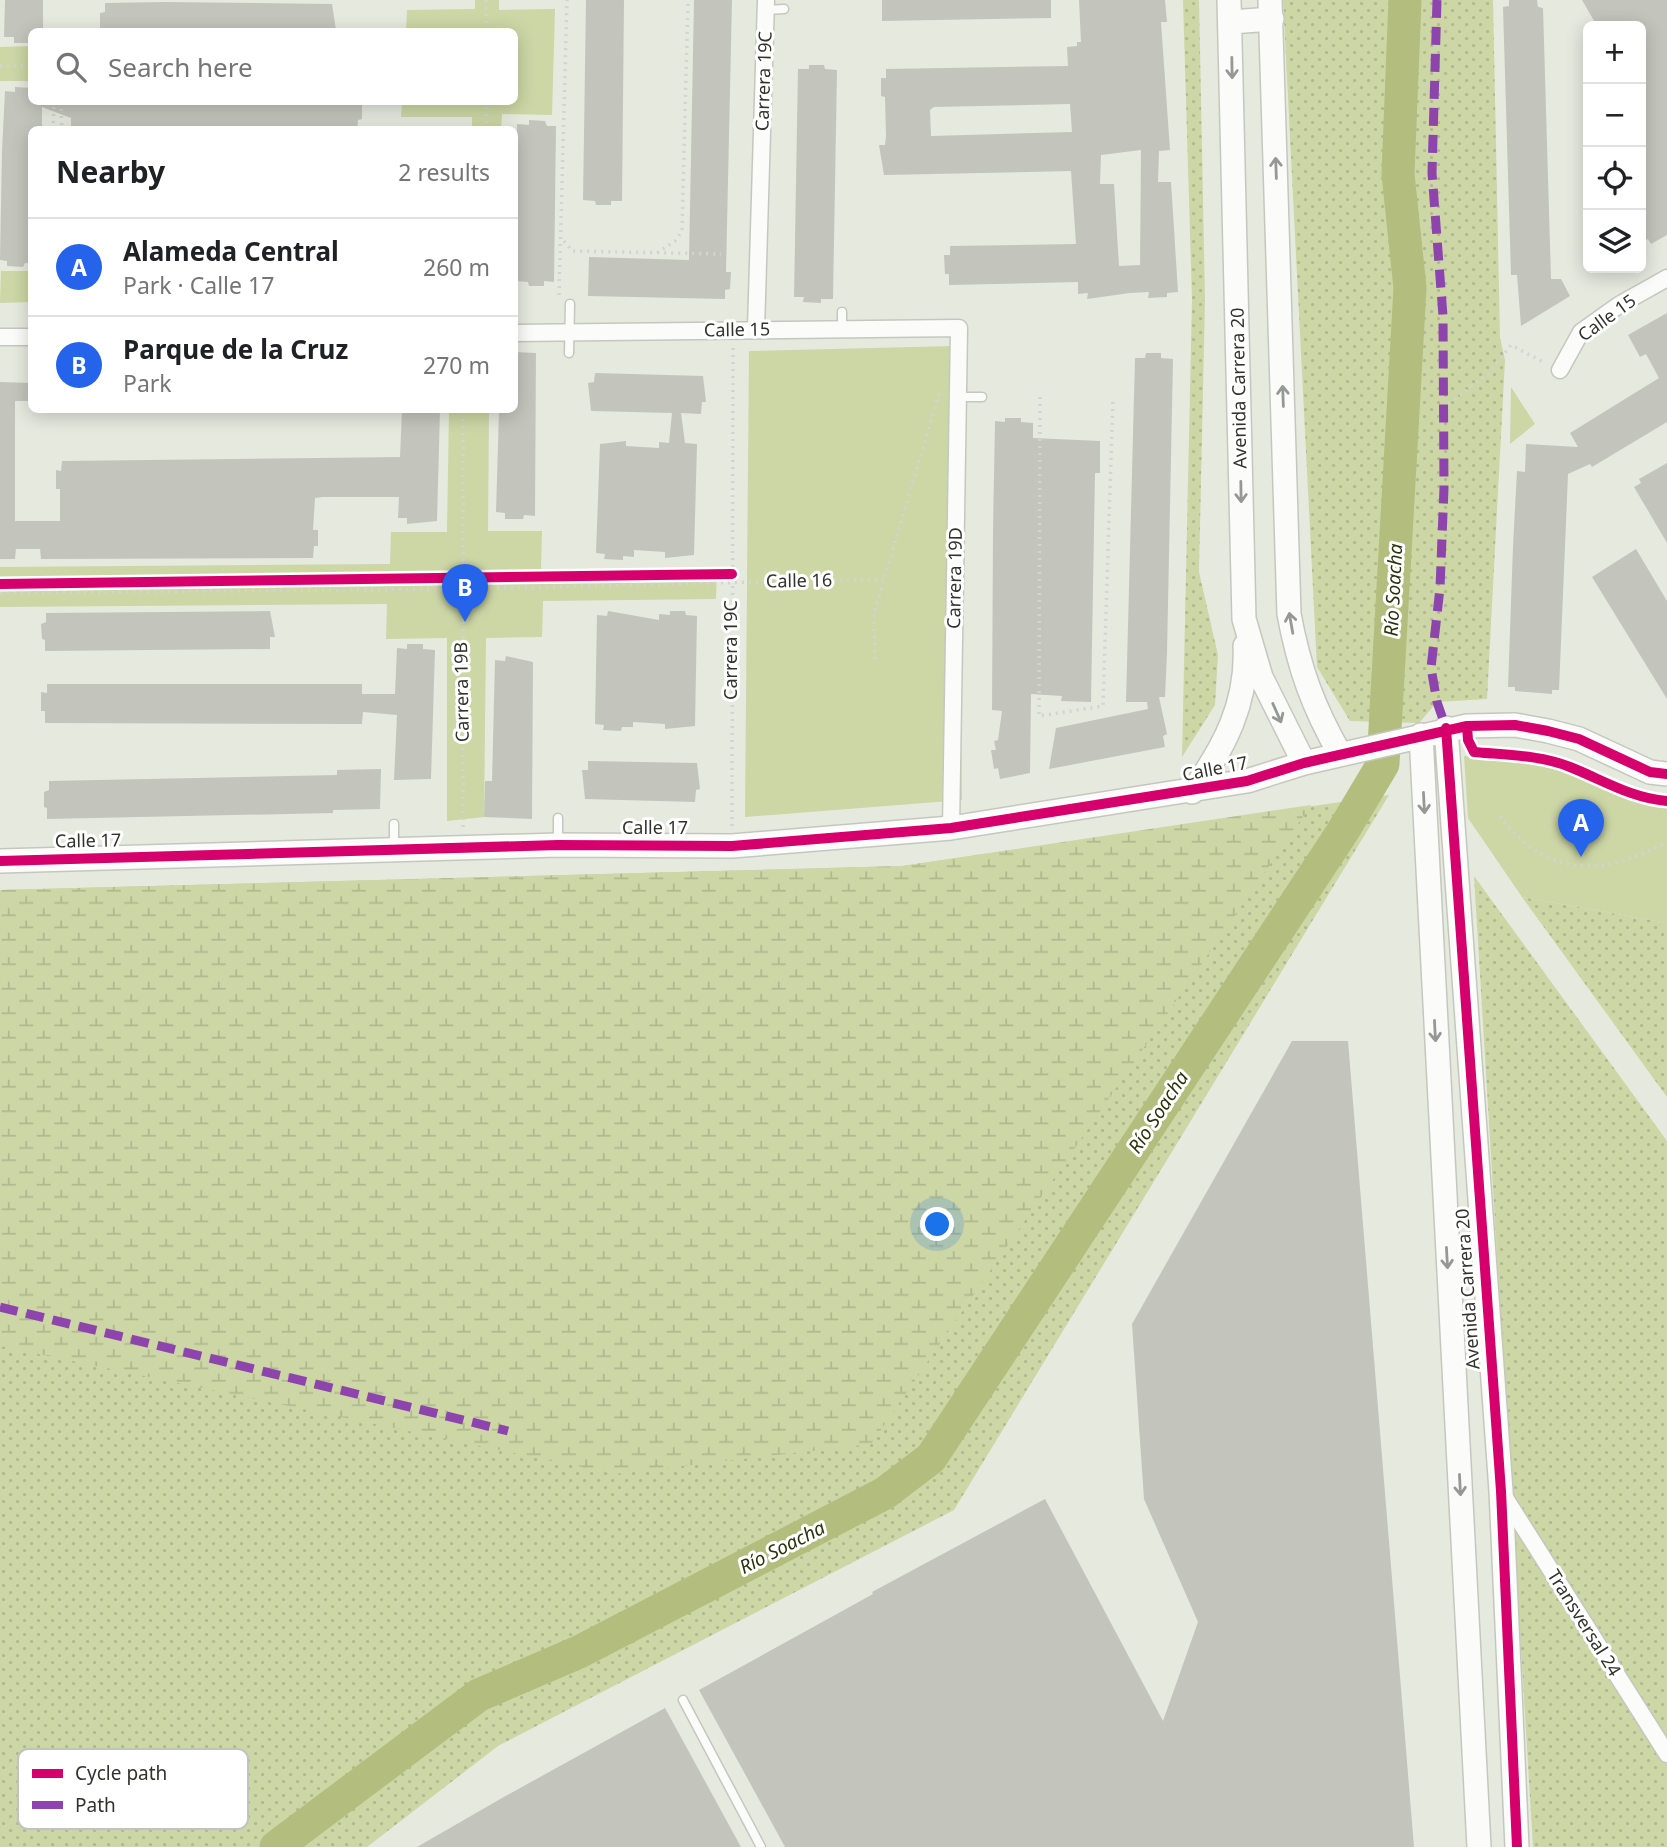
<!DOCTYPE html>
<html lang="en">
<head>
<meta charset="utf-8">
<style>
  body { margin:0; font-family:"Noto Sans",sans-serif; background:#f6f6f6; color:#202124 }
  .controls { position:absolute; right:21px; top:21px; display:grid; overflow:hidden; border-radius:10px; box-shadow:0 4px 18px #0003 }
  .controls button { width:63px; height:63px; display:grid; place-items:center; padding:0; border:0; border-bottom:2px solid #e0e0e0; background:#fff; color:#202124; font:35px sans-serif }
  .you { position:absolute; left:938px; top:1225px; width:24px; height:24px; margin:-18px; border:5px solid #fff; border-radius:50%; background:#1a73e8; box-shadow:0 0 0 10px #1a73e833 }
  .badge { display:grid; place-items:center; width:46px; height:46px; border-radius:50%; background:#2563eb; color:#fff; font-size:23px; font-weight:700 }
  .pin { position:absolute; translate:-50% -58px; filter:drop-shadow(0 2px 4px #0008) }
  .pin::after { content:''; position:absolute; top:37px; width:24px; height:21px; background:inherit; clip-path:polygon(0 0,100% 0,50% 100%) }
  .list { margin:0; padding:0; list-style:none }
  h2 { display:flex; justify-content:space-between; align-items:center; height:91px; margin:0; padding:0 28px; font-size:30px }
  h2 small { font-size:23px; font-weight:400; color:#757577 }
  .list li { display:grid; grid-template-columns:46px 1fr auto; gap:21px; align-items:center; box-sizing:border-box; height:98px; padding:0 28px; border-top:2px solid #e0e0e0 }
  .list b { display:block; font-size:26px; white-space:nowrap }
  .list p { margin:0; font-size:23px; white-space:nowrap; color:#757577 }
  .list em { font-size:23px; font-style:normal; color:#757577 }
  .icon { flex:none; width:38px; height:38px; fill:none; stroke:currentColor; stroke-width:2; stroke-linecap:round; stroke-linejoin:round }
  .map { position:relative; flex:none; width:1667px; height:1847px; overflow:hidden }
  .search { position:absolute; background:#fff; box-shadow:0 4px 18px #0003; left:28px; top:28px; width:490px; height:77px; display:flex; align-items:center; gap:18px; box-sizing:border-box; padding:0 24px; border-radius:10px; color:#757577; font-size:26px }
  .panel { position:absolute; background:#fff; box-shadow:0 4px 18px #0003; left:28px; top:126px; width:490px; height:287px; border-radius:10px }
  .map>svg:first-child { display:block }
</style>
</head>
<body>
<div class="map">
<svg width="1667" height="1847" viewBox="0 0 1667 1847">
  <defs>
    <pattern id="grass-dots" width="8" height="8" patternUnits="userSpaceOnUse" patternTransform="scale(1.75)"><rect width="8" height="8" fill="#cdd6a5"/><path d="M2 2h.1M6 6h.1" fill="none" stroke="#b0b88e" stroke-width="1.8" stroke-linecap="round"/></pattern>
    <pattern id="wetland-marsh" width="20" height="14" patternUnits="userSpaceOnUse" patternTransform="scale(1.75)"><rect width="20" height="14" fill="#cdd6a5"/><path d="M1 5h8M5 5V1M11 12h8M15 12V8" fill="none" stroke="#b0b88e"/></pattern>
  </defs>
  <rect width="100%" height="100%" fill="#e6e9de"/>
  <path fill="url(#grass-dots)" d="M1183,0H1199L1205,300L1199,572L1218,655L1215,705L1182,757L1192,300Z
    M1283,0H1493L1500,338L1505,360L1487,699L1437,702L1419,723L1350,721L1317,667Z
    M1389,795L954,1510L498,1746L367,1847H0V890L902,866Z
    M1474,876L1667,1141V1847H1533Z
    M1522,897L1667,923V1097Z"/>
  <path fill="url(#wetland-marsh)" d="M1311,805L871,1444L615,1474L0,1346V890L902,866Z"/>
  <path fill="#cdd6a5" d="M475,0H499V10L555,9L552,115L502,114L501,130L472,129V117H401L402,102H514V32L406,31L407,10L475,9Z
    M31,46V81H0V47Z
    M1,271H31V302L0,303Z
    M954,346L962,800L745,817L749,351Z
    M1511,387L1535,424L1510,444Z
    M449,410H489L488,531H542L541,569L717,568L716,599L543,601L542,637L486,638L484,817L447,821V638L386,639L387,604L0,607V567L390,564L391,532H447Z
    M1464,756L1540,762L1645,802L1667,805V923L1522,897L1468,818Z"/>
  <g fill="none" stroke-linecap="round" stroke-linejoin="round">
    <path stroke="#b3bd7e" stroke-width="33" d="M276,1847L479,1695L579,1652L885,1493L931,1458L1343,831L1383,764L1410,288L1398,174L1405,0"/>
  </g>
  <path fill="#c3c5bd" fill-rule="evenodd" d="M5,0H43V32H32V43H14V37H4Z
    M586,0H624L622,201H611V205H596L595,201L583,200Z
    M694,0H732L726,272H731L730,289L725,290V299L588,296L589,257L689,260Z
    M882,0H1051V18L882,21Z
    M1079,0H1165L1167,22H1161L1170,150L1159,151L1158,182H1171L1178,292L1167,293V297L1148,298L1149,292L1130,293L1087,299L1088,293L1078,294V282L949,285V274H945L944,255H950V246L1076,244L1071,171L884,175L879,145H885L886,136L885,97L881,96V78H886V69L1068,66L1067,47L1077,46V42H1081ZM1070,104L1072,132L931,136L930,110L934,107ZM1141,150L1140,265L1119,266L1114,184H1100L1101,155Z
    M1509,0H1537L1538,7L1543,8L1551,279H1561L1570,296L1521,326L1517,275H1511L1503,7L1509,6Z
    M1582,0H1667V235L1651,244L1648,239L1641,243V26H1597Z
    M165,2L332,4L336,30L100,32V13L105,12V3Z
    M809,65H824L825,69L837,70L833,299H821V303L803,302L804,297H794L798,69H809Z
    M15,87L32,88V102H357L362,104V119L358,120L357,130H71V118L42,107V130H32V263H25L23,267L7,266V261L0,260L2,151L5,91L15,92Z
    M529,120L545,121L547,126H556L554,282L544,281V286H529L528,282L516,281L517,124L529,125Z
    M1667,313V422L1592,467L1590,464L1568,474L1559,690H1552V694L1515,691V687H1508L1513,546L1517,471L1525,472L1526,444L1578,447L1570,433L1659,378L1646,354L1640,357L1628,335Z
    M514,352L536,353L535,516L524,515L523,519H505V513L496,512L499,410H514Z
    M1146,353H1161V358L1173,359L1167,653L1165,697H1159L1167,734L1163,736L1165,747L1049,769L1056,728L1148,709L1147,702H1126L1135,358H1145Z
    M595,373L703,376L706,402H702L701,414L681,413L685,443L697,444L694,555L665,558V552L634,550V557L623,556V560L604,559L605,554L596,553L600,444L626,441V446L659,448V442L669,443L672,413L591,411L588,383L594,382Z
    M0,382L32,383V401H15V521H60V489H56V470L61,471L62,461L400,457L402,410H440L437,521L407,524V518H398L399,497H323L315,498L313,530H318V546H314L313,558L41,559L40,549H16L15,559H0Z
    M1005,418H1021V422L1033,423V438L1100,441V473H1095L1091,702L1061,701L1062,696L1031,694L1030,773L1000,779L998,768L994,769L991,750H996L994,741L998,740L1002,711L992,710L993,531L995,421L1005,422Z
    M1667,463V543L1634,487L1641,483L1639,479Z
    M1636,549L1667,601V699L1592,577Z
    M270,611L275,637H270V649L45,651V640L42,639L41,624L46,622V613Z
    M608,611L659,620V614L670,615V611H685L686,615L697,616L695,726L665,729V724L633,722V727H622L621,731L603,730L604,725L595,724L597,615L607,616Z
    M407,644H423V649L435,650L431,779L394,780L397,715L363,712L362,724L45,723V711H41V692L47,693V684H362V694H395L397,648L407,649Z
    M506,656L533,662L532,819L484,817L485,781H492L495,660L505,661Z
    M588,761L697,763L700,789L696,790L695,802L585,799L582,770H588Z
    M381,769L380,809L333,810V813L47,819V808L44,807V792L49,790V781L337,775V770Z
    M1292,1041H1348L1414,1847H785L699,1690L873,1594L872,1592L1045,1499L1163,1721L1198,1622L1144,1499L1132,1324Z
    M665,1708L741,1847H417L502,1798Z"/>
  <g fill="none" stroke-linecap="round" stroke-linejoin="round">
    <defs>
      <path id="lane" d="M766,10L784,9
        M842,312V328
        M569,353L570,304
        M958,397H982
        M394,824V848
        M558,842V818
        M683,1700L761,1847"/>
      <path id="street" d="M756,329L766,0
        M514,333L959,328L951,828
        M0,337H32
        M1560,370L1581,332L1619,305L1667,278
        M1502,1493L1667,1754"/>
      <path id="secondary" d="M1229,0L1244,619L1261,677L1304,763
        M1270,0L1289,614C1299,668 1313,707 1340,754
        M1231,22L1272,19
        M1446,728L1501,1491L1517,1847
        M1421,735L1479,1847
        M1192,792C1224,748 1248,703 1245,646
        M0,861L558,845L732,846L951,828L1247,781L1304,763L1467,726L1515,725L1548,731L1579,739L1650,772L1667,774"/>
    </defs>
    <use href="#lane" stroke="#c5c7be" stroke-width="11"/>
    <use href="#street" stroke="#c5c7be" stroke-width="19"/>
    <use href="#secondary" stroke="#c5c7be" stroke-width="26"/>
    <path stroke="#d3d4d1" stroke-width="3.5" stroke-dasharray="2 5" stroke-linecap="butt" d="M486,0V32
      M0,66H32
      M61,102L62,130
      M53,130L54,102
      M486,130L487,102
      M564,241L572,251L721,254
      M657,253L675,241L682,231L688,0
      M559,295L567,0
      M1040,397L1039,716L1103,706L1113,397
      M1443,408L1488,374L1511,345L1545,363
      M0,593L461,589L883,579
      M875,659L874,613L940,391
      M1500,816C1546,878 1603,877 1667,842
      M732,826L733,347
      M463,827V410"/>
    <use href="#lane" stroke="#fbfcfa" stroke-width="8"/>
    <use href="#street" stroke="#fbfcfa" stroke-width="16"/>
    <use href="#secondary" stroke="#fbfcfa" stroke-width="23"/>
    <path stroke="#8e44ad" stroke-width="9" stroke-dasharray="18 9" stroke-linecap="butt" d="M1437,0L1432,173L1443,316L1444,488L1440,588L1431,668L1437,702L1446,728
      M0,1307L508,1431"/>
    <defs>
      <path id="cycleway" d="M0,584L732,574
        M1467,726L1468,740L1474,752C1506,755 1540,755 1570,767C1603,780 1631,798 1667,801
        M1446,728L1501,1491L1517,1847
        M0,861L558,845L732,846L951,828L1247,781L1304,763L1467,726L1515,725L1548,731L1579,739L1650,772L1667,774"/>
    </defs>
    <use href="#cycleway" stroke="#fff" stroke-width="15"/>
    <use href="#cycleway" stroke="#d6006c" stroke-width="10"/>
  </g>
  <defs><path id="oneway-shaft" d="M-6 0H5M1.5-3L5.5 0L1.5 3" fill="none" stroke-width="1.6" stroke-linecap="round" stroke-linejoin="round" transform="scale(1.75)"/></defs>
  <g stroke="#969893">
    <use href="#oneway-shaft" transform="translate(1232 68) rotate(89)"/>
    <use href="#oneway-shaft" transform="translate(1276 168) rotate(-92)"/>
    <use href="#oneway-shaft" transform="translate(1283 396) rotate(-92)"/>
    <use href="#oneway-shaft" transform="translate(1241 492) rotate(89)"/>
    <use href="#oneway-shaft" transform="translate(1291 623) rotate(-100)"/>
    <use href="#oneway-shaft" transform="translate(1277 713) rotate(66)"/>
    <use href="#oneway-shaft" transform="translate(1424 803) rotate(87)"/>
    <use href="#oneway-shaft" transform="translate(1435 1031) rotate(87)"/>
    <use href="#oneway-shaft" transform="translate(1447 1258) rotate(87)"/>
    <use href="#oneway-shaft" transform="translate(1460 1485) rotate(87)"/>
  </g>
  <g text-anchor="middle" stroke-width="6" stroke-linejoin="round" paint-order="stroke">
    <g font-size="18" fill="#32332c" stroke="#fff">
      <text transform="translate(764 81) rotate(-88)" y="6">Carrera 19C</text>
      <text transform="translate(1607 318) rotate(-36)" y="6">Calle 15</text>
      <text transform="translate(737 330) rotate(-1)" y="6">Calle 15</text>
      <text transform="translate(1239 388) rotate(-91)" y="6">Avenida Carrera 20</text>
      <text transform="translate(955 578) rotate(-89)" y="6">Carrera 19D</text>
      <text transform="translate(799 581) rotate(-1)" y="6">Calle 16</text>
      <text transform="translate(731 650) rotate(-90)" y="6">Carrera 19C</text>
      <text transform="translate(462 692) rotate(-91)" y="6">Carrera 19B</text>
      <text transform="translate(1215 769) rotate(-11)" y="6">Calle 17</text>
      <text x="655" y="834">Calle 17</text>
      <text transform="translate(88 841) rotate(-1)" y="6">Calle 17</text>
      <text transform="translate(1468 1289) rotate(-94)" y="6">Avenida Carrera 20</text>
      <text transform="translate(1584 1623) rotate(58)" y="6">Transversal 24</text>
    </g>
    <g font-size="19" font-style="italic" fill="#2c320d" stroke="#fff">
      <text transform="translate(1393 590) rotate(-87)" y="7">Río Soacha</text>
      <text transform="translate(1158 1112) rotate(-57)" y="7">Río Soacha</text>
      <text transform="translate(782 1547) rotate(-27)" y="7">Río Soacha</text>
    </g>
  </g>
  <rect x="18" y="1749" width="230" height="80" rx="10" fill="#fff" stroke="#c2c2c0" stroke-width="2"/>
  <rect x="32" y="1769" width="31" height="9" fill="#d6006c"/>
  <rect x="32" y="1801" width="31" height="8" fill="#8e44ad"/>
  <g font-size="19" fill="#32332c">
    <text x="75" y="1780">Cycle path</text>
    <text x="75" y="1812">Path</text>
  </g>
</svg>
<div class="controls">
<button>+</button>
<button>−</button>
<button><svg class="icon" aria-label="locate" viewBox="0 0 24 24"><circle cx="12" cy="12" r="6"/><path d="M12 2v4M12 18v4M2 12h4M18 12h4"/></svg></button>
<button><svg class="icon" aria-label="layers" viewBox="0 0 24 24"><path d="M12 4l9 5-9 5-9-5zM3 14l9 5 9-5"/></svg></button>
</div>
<div class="you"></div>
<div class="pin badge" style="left:1581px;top:857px">A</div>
<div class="pin badge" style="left:465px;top:622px">B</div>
<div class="search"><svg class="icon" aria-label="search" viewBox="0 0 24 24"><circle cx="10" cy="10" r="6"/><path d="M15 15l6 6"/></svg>Search here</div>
<section class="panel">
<h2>Nearby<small>2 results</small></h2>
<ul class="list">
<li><span class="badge">A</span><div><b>Alameda Central</b><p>Park · Calle 17</p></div><em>260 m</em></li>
<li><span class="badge">B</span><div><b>Parque de la Cruz</b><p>Park</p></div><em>270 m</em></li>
</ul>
</section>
</div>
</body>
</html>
